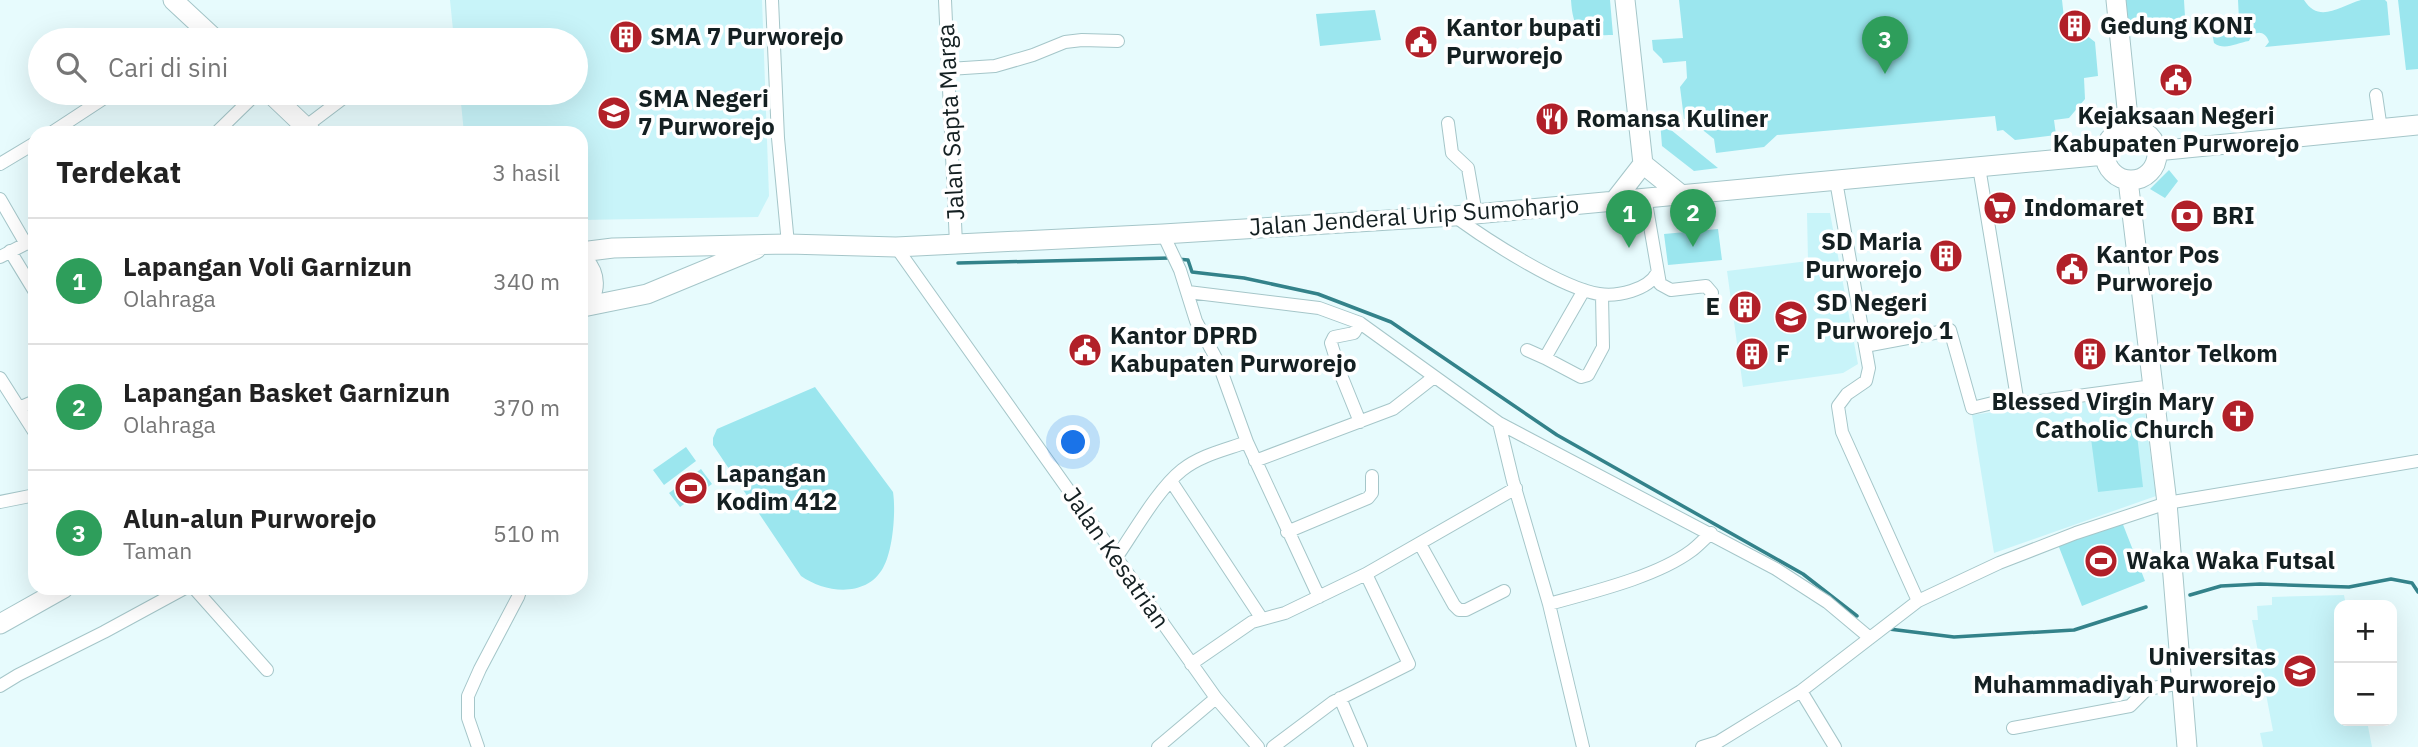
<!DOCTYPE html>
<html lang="id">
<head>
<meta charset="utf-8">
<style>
  body { margin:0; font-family:"IBM Plex Sans",sans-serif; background:#f2f2f2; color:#222 }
  .controls { position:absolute; right:21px; bottom:21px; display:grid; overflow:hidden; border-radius:14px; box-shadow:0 7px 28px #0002 }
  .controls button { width:63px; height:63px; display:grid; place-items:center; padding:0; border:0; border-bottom:2px solid #e0e0e0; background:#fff; color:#222; font:35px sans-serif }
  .you { position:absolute; left:1074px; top:443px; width:24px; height:24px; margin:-18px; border:5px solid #fff; border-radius:50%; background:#1a73e8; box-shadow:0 0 0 10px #1a73e833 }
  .badge { display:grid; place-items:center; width:46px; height:46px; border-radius:50%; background:#0f766e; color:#fff; font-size:23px; font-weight:700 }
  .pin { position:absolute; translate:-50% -58px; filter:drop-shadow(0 2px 4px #0008) }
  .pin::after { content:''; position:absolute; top:37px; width:24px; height:21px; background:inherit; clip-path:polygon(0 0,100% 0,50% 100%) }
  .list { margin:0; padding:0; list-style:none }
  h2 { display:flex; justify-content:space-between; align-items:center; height:91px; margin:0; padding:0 28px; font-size:30px }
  h2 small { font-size:23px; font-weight:400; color:#767676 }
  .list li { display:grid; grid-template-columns:46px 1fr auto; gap:21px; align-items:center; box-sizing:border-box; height:126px; padding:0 28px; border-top:2px solid #e0e0e0 }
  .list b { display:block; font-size:26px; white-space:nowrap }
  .list p { margin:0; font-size:23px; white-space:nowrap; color:#767676 }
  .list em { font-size:23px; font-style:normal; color:#767676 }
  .icon { flex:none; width:38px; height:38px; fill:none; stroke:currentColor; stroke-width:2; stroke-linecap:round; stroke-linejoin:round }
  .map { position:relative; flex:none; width:2418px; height:747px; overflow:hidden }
  .search { position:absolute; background:#fff; box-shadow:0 7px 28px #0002; left:28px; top:28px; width:560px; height:77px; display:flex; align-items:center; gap:18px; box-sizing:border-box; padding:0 24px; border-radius:38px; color:#767676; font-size:26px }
  .panel { position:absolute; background:#fff; box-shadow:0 7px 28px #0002; left:28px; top:126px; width:560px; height:469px; border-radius:21px }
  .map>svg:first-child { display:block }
</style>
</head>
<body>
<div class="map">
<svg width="2418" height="747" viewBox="0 0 2418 747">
  <rect width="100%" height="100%" fill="#e7fbfd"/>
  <path fill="#c8f4f9" d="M450,0H762L769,196L758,217L581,220V133H464L460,93H576V40H454Z
    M1807,213H1830L1858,364L1843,373L1743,387L1727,271L1808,261Z
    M2142,391L2156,496L1994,553L1972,415Z
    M2344,595L2346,605H2339V721H2367L2372,747H2263L2260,733L2273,731L2252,620H2258L2257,606L2272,605V597Z"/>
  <path fill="#9be6ee" d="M1571,0H1610L1613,35C1582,36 1573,33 1571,0Z
    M1679,0H2062L2066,36L2086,35L2095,42L2098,76L2084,78L2085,99L2069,118L2054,120L2056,135L2015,140L2003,130L1997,131L1995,116L1777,135L1764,147L1716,153L1714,139L1689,119H1684L1680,87L1687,78L1686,61L1663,63L1662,59L1653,50L1652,40L1683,38Z
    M2126,0H2184L2185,17L2182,20L2155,22L2151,27L2133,29L2128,26Z
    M2238,0H2304C2319,24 2340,6 2361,0C2368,0 2377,0 2385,0L2387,2L2390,35L2265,47L2269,42C2265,30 2254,30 2249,41C2236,43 2225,51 2214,43L2210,23L2239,20Z
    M2398,0H2418V69L2406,70Z
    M1375,10L1381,40L1320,46L1316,14Z
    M1660,121L1718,168L1694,171L1662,146Z
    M2169,170L2178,181L2165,198L2150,189Z
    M1718,229L1722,260L1668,265L1664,234Z
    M815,387L893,492C896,511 893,551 883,568C866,598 825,593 801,576L713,445V438L717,429Z
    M2136,426L2143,487L2098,492L2090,431Z
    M686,447L696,461L664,485L653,470Z
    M701,469L712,484L680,507L669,493Z
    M2122,522L2145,581L2082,606L2057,542Z"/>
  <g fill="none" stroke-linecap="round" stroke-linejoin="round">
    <path stroke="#33828a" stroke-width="3.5" d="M1177,259L1188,260L1192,272L1244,278L1318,294L1391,322L1557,435L1803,574L1857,616
      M958,263L1170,258
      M2190,595L2221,586L2260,584L2349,587L2391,579L2412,583L2418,592
      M1889,629L1954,637L2074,630L2146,607"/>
    <defs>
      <path id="street" d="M772,0L778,138L788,244
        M945,0L956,244
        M949,69L995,66L1033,55L1065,42L1082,40L1118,41
        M2376,95L2381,129
        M1448,123L1452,153L1468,168L1476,214
        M305,127L350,93
        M51,133L112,93
        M216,133L257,93
        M0,164L35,143
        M1979,167L2018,404L2153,386
        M1836,181L1869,368L1866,381L1847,394L1838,406L1842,432L1918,601
        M1645,197L1660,284L1671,290L1706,286L1712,293
        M0,199L26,244
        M1454,216C1487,240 1561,288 1599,294C1617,297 1648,290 1657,273
        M1163,234L1180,270L1196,321L1218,362L1247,442L1319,597
        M896,247L1216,698L1258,747
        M10,251L35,292
        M0,257L35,239
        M1188,292L1319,308L1360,323L1499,423L1776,569L1827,602L1870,638
        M1865,346L1950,330L1972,408L2017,397
        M1527,350L1545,358L1584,290
        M1545,358L1581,377L1588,375L1603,347L1602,295
        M0,378L35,433
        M19,408L35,401
        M1360,422L1341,375L1331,343L1334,337L1354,333L1360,323
        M1499,423L1513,481L1549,604L1583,747
        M1255,461L1393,409L1434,377
        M1171,481L1262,619
        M0,502L35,495
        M1287,532L1368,498L1372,493V476
        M1420,544L1454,605L1459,610H1466L1504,591
        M1116,558C1134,532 1158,489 1182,470C1201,455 1225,450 1247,442
        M1366,574L1516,488
        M194,588L267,670
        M1549,604C1592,592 1656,577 1691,551C1698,546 1704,539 1711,533
        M1191,664L1252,622L1285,613L1366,574L1409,664L1333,702L1273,747
        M0,686L18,675L104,632L185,588
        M1801,691L1835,747
        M1340,698L1361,747
        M2013,728L2130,706L2147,689L2182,683
        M478,747L468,718V696L480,669L518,597L521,588
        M1158,747L1216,698
        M1702,747L1718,742L1801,691L1918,601L1999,563L2076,533L2167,503L2418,461"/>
      <path id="secondary" d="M173,0L216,40
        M2116,0L2129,128
        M270,93L312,133
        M2105 154a26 26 0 1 1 52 0a26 26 0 1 1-52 0Z
        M2156,151L2418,125
        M1643,164L1679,193
        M2128,180L2167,503L2187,747
        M1615,200L1643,164L1625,0
        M581,252L613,248L788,244L896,247L1163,234L1454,216L2105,155
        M581,258C597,273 598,293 581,308
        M583,307L647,294L756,249
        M0,624L64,588"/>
    </defs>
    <use href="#street" stroke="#a5c6c9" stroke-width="14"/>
    <use href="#secondary" stroke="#a5c6c9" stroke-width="21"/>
    <use href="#street" stroke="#fff" stroke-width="12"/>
    <use href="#secondary" stroke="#fff" stroke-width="19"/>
  </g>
  <defs>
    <symbol id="building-disc" viewBox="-11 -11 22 22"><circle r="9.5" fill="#b12029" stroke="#fff"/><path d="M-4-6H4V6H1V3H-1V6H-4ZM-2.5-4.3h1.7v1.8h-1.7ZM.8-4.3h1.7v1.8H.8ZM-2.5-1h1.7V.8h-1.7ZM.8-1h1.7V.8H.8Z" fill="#fff"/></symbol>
    <symbol id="civic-disc" viewBox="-11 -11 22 22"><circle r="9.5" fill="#b12029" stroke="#fff"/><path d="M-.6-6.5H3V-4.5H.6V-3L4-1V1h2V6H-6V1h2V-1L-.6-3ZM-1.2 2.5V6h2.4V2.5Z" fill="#fff"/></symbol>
    <symbol id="school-disc" viewBox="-11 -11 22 22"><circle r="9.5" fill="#b12029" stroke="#fff"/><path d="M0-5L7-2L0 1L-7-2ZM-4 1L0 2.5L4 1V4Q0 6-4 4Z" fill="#fff"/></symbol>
    <symbol id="restaurant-disc" viewBox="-11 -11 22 22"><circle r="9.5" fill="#b12029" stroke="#fff"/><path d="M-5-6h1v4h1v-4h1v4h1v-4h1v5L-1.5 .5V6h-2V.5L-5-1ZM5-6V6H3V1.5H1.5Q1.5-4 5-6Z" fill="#fff"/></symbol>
    <symbol id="supermarket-disc" viewBox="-11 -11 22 22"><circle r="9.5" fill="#b12029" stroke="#fff"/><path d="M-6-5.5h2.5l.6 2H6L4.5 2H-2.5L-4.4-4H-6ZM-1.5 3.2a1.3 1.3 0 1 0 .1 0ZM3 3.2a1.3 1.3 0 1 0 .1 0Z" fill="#fff"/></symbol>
    <symbol id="bank-disc" viewBox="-11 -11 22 22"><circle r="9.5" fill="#b12029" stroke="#fff"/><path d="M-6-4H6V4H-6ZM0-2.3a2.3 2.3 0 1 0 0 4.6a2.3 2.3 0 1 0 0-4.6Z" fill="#fff"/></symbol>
    <symbol id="church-disc" viewBox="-11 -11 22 22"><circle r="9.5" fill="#b12029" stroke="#fff"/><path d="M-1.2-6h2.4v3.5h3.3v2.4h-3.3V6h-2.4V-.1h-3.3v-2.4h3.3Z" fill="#fff"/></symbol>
    <symbol id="stadium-disc" viewBox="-11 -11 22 22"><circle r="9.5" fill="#b12029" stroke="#fff"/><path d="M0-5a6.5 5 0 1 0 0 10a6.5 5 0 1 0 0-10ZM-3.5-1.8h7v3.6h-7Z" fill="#fff"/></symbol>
    <symbol id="university-disc" viewBox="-11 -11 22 22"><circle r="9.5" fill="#b12029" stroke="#fff"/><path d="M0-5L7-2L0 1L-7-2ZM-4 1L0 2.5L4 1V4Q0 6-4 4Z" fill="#fff"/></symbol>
  </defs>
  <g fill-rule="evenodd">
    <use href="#building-disc" x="2056" y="7" width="38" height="38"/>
    <use href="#building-disc" x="607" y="18" width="38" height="38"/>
    <use href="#civic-disc" x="1402" y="23" width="38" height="38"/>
    <use href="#civic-disc" x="2157" y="61" width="38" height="38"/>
    <use href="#school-disc" x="595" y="94" width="38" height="38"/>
    <use href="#restaurant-disc" x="1533" y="100" width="38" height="38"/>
    <use href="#supermarket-disc" x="1981" y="189" width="38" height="38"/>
    <use href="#bank-disc" x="2168" y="197" width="38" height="38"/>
    <use href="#building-disc" x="1927" y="237" width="38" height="38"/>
    <use href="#civic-disc" x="2053" y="250" width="38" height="38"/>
    <use href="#building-disc" x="1726" y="288" width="38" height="38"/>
    <use href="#school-disc" x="1772" y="298" width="38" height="38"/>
    <use href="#civic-disc" x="1066" y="331" width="38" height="38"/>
    <use href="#building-disc" x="1733" y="335" width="38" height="38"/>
    <use href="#building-disc" x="2071" y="335" width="38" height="38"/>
    <use href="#church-disc" x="2219" y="397" width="38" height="38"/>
    <use href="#stadium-disc" x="672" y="469" width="38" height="38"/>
    <use href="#stadium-disc" x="2082" y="542" width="38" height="38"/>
    <use href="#university-disc" x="2281" y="652" width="38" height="38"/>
  </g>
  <g text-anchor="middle" stroke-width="7" stroke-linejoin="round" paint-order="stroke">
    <g font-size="24" font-weight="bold" fill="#142022" stroke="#fff" text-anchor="start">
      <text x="2100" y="34">Gedung KONI</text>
      <text x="1446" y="36">Kantor bupati<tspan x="1446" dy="28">Purworejo</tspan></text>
      <text x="650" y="45">SMA 7 Purworejo</text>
      <text x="638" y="107">SMA Negeri<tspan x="638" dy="28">7 Purworejo</tspan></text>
      <text x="2176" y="124" text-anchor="middle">Kejaksaan Negeri<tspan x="2176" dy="28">Kabupaten Purworejo</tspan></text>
      <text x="1576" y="127">Romansa Kuliner</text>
      <text x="2024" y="216">Indomaret</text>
      <text x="2212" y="224">BRI</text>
      <text x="1922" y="250" text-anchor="end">SD Maria<tspan x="1922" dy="28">Purworejo</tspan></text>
      <text x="2096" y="263">Kantor Pos<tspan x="2096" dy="28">Purworejo</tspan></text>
      <text x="1816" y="311">SD Negeri<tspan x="1816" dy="28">Purworejo 1</tspan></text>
      <text x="1720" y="315" text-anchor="end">E</text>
      <text x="1110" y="344">Kantor DPRD<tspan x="1110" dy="28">Kabupaten Purworejo</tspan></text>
      <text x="1776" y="362">F</text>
      <text x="2114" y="362">Kantor Telkom</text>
      <text x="2214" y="410" text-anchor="end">Blessed Virgin Mary<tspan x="2214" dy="28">Catholic Church</tspan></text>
      <text x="716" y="482">Lapangan<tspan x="716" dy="28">Kodim 412</tspan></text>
      <text x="2126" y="569">Waka Waka Futsal</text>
      <text x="2276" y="665" text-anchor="end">Universitas<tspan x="2276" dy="28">Muhammadiyah Purworejo</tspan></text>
    </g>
    <g font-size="24" fill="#142022" stroke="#fff">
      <text transform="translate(951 122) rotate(-93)" y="8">Jalan Sapta Marga</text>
      <text transform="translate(1414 216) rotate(-4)" y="8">Jalan Jenderal Urip Sumoharjo</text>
      <text transform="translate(1116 558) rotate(55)" y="8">Jalan Kesatrian</text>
    </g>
  </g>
</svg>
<div class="controls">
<button>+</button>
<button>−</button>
</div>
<div class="you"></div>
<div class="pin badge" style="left:1629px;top:248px;background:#2e9e5b">1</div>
<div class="pin badge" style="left:1693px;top:247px;background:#2e9e5b">2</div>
<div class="pin badge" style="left:1885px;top:74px;background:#2e9e5b">3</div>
<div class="search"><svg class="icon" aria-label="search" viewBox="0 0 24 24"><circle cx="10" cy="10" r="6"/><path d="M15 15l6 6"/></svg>Cari di sini</div>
<section class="panel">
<h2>Terdekat<small>3 hasil</small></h2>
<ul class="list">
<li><span class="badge" style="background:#2e9e5b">1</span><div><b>Lapangan Voli Garnizun</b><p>Olahraga</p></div><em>340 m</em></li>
<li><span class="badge" style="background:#2e9e5b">2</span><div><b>Lapangan Basket Garnizun</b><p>Olahraga</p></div><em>370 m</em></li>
<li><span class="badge" style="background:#2e9e5b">3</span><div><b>Alun-alun Purworejo</b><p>Taman</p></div><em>510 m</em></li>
</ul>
</section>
</div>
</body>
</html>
